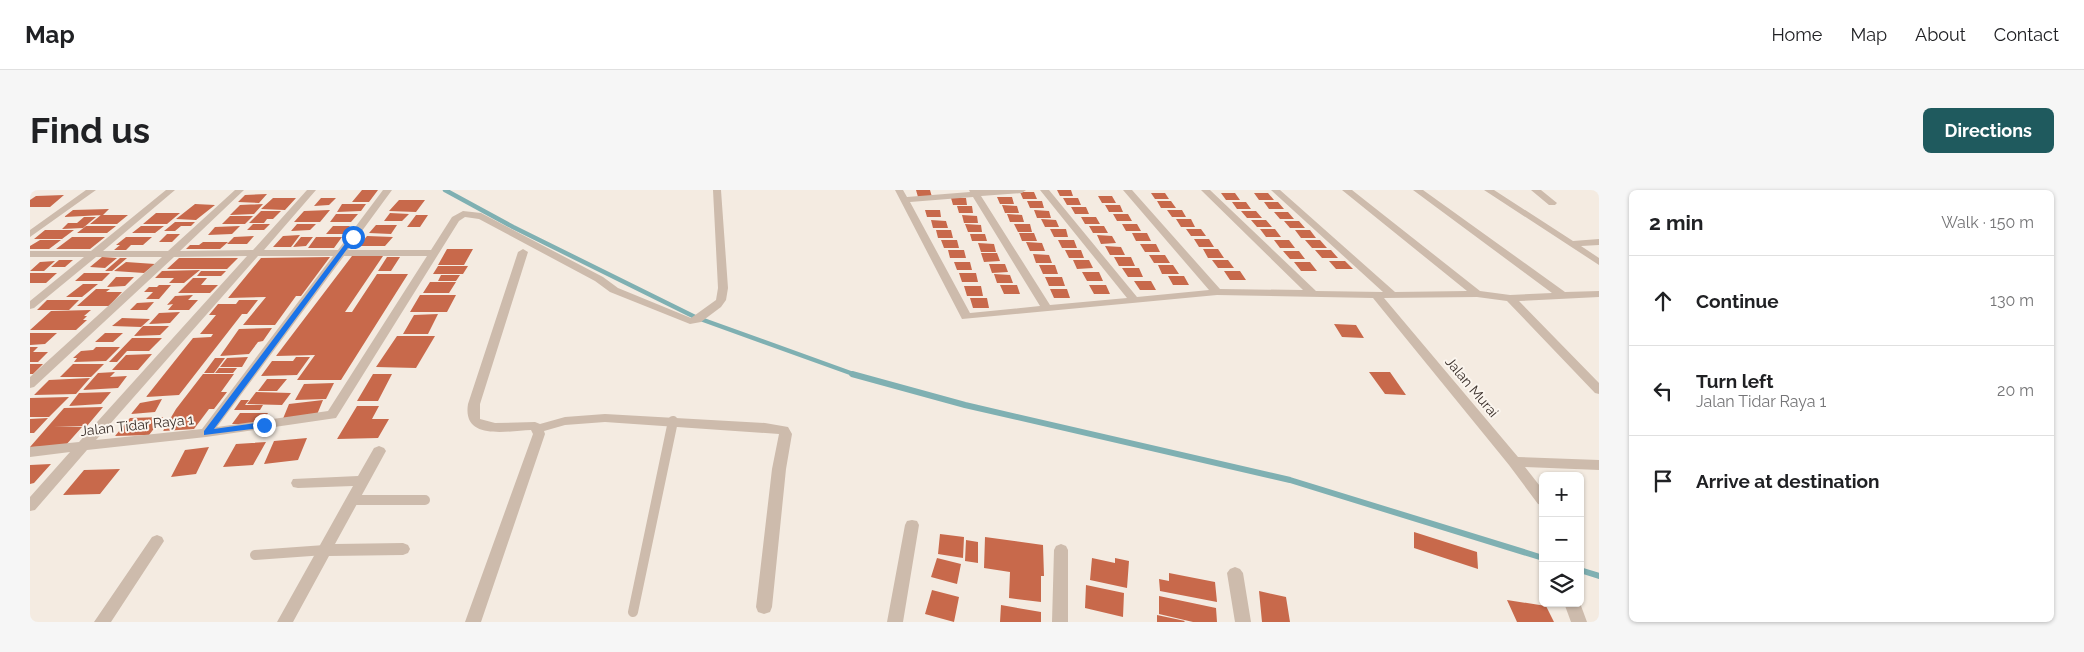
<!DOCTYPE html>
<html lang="en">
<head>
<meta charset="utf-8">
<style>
  body { margin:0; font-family:Raleway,sans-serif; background:#f6f6f6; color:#202124 }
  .controls { position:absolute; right:15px; bottom:15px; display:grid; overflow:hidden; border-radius:8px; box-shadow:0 1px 4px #0004 }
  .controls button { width:45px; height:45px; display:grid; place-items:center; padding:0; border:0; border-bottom:1px solid #e0e0e0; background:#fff; color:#202124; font:25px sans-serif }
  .stop { position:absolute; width:15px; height:15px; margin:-11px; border:4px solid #1a73e8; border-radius:50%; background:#fff }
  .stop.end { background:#1a73e8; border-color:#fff; box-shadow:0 1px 5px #0008 }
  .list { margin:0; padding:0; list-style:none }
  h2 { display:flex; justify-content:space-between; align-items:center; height:65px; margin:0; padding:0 20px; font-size:21px }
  h2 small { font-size:16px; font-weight:400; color:#757577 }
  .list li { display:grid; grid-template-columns:32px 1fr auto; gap:15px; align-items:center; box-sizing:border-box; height:90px; padding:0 20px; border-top:1px solid #e0e0e0 }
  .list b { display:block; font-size:19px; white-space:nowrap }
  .list p { margin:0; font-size:16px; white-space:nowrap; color:#757577 }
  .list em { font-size:16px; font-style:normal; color:#757577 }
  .icon { flex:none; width:28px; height:28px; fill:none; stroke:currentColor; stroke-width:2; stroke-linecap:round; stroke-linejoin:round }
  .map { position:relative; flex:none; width:1569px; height:432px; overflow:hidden; border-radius:8px }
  header { display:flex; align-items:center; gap:30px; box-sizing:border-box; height:70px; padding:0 25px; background:#fff; border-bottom:1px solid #e0e0e0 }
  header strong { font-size:24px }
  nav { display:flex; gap:28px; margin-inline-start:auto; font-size:18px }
  .intro { display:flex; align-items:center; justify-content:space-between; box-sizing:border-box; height:120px; padding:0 30px }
  h1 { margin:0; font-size:35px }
  .button { padding:12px 22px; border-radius:8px; background:#1f5a5e; color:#fff; font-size:18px; font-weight:700 }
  main { display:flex; gap:30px; padding:0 30px }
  aside { flex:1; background:#fff; border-radius:8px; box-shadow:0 1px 4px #0004 }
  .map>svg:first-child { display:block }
</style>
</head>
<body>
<header>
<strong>Map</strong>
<nav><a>Home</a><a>Map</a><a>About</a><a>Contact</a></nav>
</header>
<div class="intro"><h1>Find us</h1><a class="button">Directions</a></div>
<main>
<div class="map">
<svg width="1569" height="432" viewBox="0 0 1569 432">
  <rect width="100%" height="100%" fill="#f4ebe1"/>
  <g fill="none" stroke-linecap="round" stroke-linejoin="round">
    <path stroke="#7fb0b2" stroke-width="4.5" d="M415,0L483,37L665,127L826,185"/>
    <path stroke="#7fb0b2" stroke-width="6" d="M822,184L935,215L1260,290L1513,368
      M1550,380L1569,386"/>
  </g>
  <path fill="#c8694b" d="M332,0H348L339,12H322Z
    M886,0H900L902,7H888Z
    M1027,0H1041L1043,6H1030Z
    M990,2H1004L1007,9H993Z
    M1121,3H1135L1139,9H1125Z
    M1191,3H1205L1210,10H1196Z
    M1224,3H1238L1244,10H1229Z
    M237,4L229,13L208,12L215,5Z
    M34,5L20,17H0V10L6,6Z
    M1068,6H1082L1086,13H1072Z
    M967,7H982L984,14H970Z
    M243,8H266L255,20L231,19Z
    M291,8H306L299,15L284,16Z
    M921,8H936L937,15H923Z
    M1033,8H1048L1051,15H1037Z
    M369,10H395L386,22L359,21Z
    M997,11H1012L1014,18H1000Z
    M1127,11H1141L1146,18H1131Z
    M1202,12H1216L1221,19H1207Z
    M1234,12H1248L1254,19H1239Z
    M165,14L185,15L166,30L146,29Z
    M233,14L224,24L200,25L210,15Z
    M312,14H336L331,21L307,22Z
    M972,15L987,16L989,23H975Z
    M1075,15H1090L1093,22H1079Z
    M927,16H942L943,23H929Z
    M1041,17H1056L1059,24H1045Z
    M79,19L73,25L34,27L43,20Z
    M300,20L290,32H264L274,21Z
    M895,20H910L911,27H897Z
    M1004,20L1019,21L1021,28H1007Z
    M1137,20H1152L1156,27H1142Z
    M231,21H251L243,29H237L234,33H219Z
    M1211,21H1226L1232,28H1217Z
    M1244,22H1258L1264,29H1250Z
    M126,23H150L137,34H113Z
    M360,23L379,24L372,31H354Z
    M306,24H328L321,32H300Z
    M977,24L992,25L994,32H980Z
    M1083,24H1098L1102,31H1087Z
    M71,25H98L87,34H60Z
    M386,25H398L390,37H377Z
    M932,25L947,26L948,33H934Z
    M200,26H223L215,34H192Z
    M54,27H66L53,38L32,39L38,33H47Z
    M1051,27H1066L1070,34H1055Z
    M1011,29L1026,30L1029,37H1015Z
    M1146,29H1161L1165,37H1151Z
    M901,30L916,31L918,38H903Z
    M1221,30H1236L1242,37H1227Z
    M1254,31H1269L1275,38H1260Z
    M145,32H165L161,36H151L145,41H134Z
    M223,34H240L234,40H217Z
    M267,34H286L280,40L261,41Z
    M935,34L951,35L952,42H938Z
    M984,34H1000L1002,42H988Z
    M1092,34H1107L1111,41H1096Z
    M346,35H367L361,44L339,43Z
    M56,36H86L77,43H47Z
    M111,36H134L125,43H102Z
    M210,36L202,44L178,45L185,37Z
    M303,36H320L313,44H296Z
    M1059,36H1074L1078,43H1063Z
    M1020,39H1036L1038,47H1024Z
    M1156,39H1171L1176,46H1161Z
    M1230,39H1245L1251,47H1236Z
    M15,40H44L32,49H4Z
    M906,40H921L923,48H908Z
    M1265,40H1280L1286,48H1271Z
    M989,43H1004L1007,51H992Z
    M1102,43H1117L1121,51H1106Z
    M137,44H150L142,52H129Z
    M940,44H955L957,51H942Z
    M270,45L261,57H243L253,46Z
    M1067,45L1082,46L1086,53L1071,54Z
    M224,46L217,54H197L204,47Z
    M337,46L363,47L355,56H329Z
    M42,47H75L60,59H26Z
    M96,47H122L113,55H101L96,60H84L90,55H86Z
    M271,47H283L276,56L263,57Z
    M286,47H312L304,58H278Z
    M1164,49H1179L1184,57H1169Z
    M10,50H31L19,59H0V56Z
    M911,50H927L929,58H914Z
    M1028,50H1044L1047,58H1032Z
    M1244,50H1259L1265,58H1250Z
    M1275,50H1290L1297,58H1282Z
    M173,52H198L190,59H156L160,55H169Z
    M996,52L1012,53L1015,61H1000Z
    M948,53L964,54L966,62H951Z
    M1110,54H1126L1130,62H1115Z
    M1075,56L1091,57L1095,65H1080Z
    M417,59H443L434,75H408Z
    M1173,59H1188L1194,68H1178Z
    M918,60H934L936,68H920Z
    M1035,60H1051L1054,68H1039Z
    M1285,60H1301L1308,68H1292Z
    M1253,61H1269L1275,69H1260Z
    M951,63H967L970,71L954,72Z
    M1003,64L1019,65L1022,73H1006Z
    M1119,65H1135L1140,73H1124Z
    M322,66H353L315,122H322L347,84H378L311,190H267L285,165L246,166Z
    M72,67L87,68L75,78L60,77Z
    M300,67L271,106H266L245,135H213L236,107L198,108L231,68Z
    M357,67H370L361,81H348Z
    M1084,67H1101L1105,76H1089Z
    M90,68H97L82,81H75Z
    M149,68H208L197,79H137Z
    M29,70H43L35,77H21Z
    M1043,70H1059L1063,78L1047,79Z
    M1182,70H1198L1204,78H1188Z
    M25,71L14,81H0L10,72Z
    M1299,71H1315L1323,79H1306Z
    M96,72L125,74L114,83L84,81Z
    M924,72H940L942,80H927Z
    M1264,72H1280L1287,81H1271Z
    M959,74H975L978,82L962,83Z
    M1009,75H1025L1028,84H1013Z
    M1128,75H1143L1149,84H1132Z
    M408,76H438L433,84H403Z
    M1092,78H1109L1113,87H1098Z
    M170,80L154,93H139L144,88H125L132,81Z
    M171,81H196L191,86H167Z
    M1194,81H1210L1216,90H1200Z
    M1052,82H1069L1073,91H1057Z
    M0,83H27L16,93H0Z
    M54,83H80L72,91H45Z
    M929,83H946L948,92H932Z
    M964,84L980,85L983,93H967Z
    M411,85H430L426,91H408Z
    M1138,86H1154L1159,95H1143Z
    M86,87H104L95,96L77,97Z
    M1015,87H1032L1035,96H1019Z
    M163,88H177L171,95H188L180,103H148Z
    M1104,91H1121L1126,100H1110Z
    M400,92H426L419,103H393Z
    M53,94H68L52,107H36Z
    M129,95H141L129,109H116L123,102H114L119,97H127Z
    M970,95H987L990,104H974Z
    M1059,95H1076L1080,104H1064Z
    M934,96H951L953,106H937Z
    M66,99H80L76,102H92L79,116H47Z
    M1020,99H1037L1040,108H1024Z
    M163,105L158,110H168L159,120H138L143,114L137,115L145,106Z
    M390,105H426L417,122H380Z
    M940,108H957L959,118H943Z
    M17,110H49L39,120H7Z
    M209,110H228L217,124H212L149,205L116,207L163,148L181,147L183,144H170L186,125H179L188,114H206Z
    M124,112L117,120H100L107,113Z
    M61,120L54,126H57L53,130H57L46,140H0L21,121Z
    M150,122L140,133L119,134L129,123Z
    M408,124L398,144H373L384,125Z
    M92,128L120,129L111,137L82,136Z
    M1304,134L1326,135L1334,148L1312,147Z
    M113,136H139L130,145L104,146Z
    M242,138L233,151L228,152L219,164L190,166L209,139Z
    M0,143H27L15,154L0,155Z
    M75,143H93L83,152H65Z
    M367,146H405L386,178L346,177Z
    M102,148H132L119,161H97L87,172H79Z
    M0,157H8L3,162H18L8,172H0Z
    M66,157H90L76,171L44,172L47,168H43L51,161L63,160Z
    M122,164L108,180H82L96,165Z
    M218,167L212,177H190L197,168Z
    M266,167H280L267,185L231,186L242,171H263Z
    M185,168H195L184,183H174Z
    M0,174H13L3,184H0Z
    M43,174H74L61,187H30Z
    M189,178H207L203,183H185Z
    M85,182L80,187L97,186L88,198L53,200L68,183Z
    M1339,182H1360L1376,205L1355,204Z
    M173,184H204L191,202H197L184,219H179L164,239L133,241L146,219Z
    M343,184H362L348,211H327Z
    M60,188L46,204L4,205L19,190Z
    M237,189H257L247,201H228Z
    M304,193L296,209L265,210L274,194Z
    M81,202L71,214L39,216L49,203Z
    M226,202L261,203L252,215L217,214Z
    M39,207L19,227H0V208Z
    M132,209L125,222L101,224L110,213Z
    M211,210H219L215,215H233L230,220H204Z
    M293,210L286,227L252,231L259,214Z
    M327,216H349L342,229H359L348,248L307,249Z
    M73,217L57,236L24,237H52L35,256L0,257L34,218Z
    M210,223H238L231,234H202Z
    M133,227L119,245L85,246L100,228Z
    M18,228L4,243H0V229Z
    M277,248L268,270L234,274L244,251Z
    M236,252L223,275L193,277L206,254Z
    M179,257L166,284L141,287L155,260Z
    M21,274L4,293L0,294V275Z
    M90,279L70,304L33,305L54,280Z
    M1384,342L1447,362L1448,379L1384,358Z
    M910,344L934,347L933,368L908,364Z
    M955,347L1013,355L1014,386H1011V412L979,408L980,382L954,378Z
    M936,350L948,352V373L935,371Z
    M907,368L931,374L927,394L901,387Z
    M1062,368L1085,373V368L1099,371L1097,398L1060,390Z
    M1139,383L1185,392L1187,412L1130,401L1129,389L1139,391Z
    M1056,395L1094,403L1093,427L1055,418Z
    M902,400L929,407L924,432L895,424Z
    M1229,401L1256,407L1260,432H1232Z
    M1129,406L1186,418L1187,432H1163L1129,424Z
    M1477,410L1516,416L1524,432H1487Z
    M971,415L1011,422V432H970Z
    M1127,425L1155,431L1154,432H1127Z"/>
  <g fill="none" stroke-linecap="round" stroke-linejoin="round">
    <path stroke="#cdbbac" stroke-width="10" d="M322,310H395
      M225,365L295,360
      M603,422L643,231"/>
    <path fill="#cdbbac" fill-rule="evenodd" d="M56,0H66L0,47V40Z
      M136,0H145L73,61H138L205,0H214L150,61L223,60L277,0H286L234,60H308L353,0H362L318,60H401L422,27L433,21L451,23L573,87L588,98L661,128L686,110L688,98L683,0H691L698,98L696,110L691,117L671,132L660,134L580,102L565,91L449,29L435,27L429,31L306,228L176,247L57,260L5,320L0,321V307L40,262L0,267V257L49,252L217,66L144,67L4,197L0,198V187L132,67H66L4,118L0,119V111L54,67H0V61H61ZM228,66H303L172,239L66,250ZM314,66H397L298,221L187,237Z
      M865,0H873L877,7L940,2L939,0H996L992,3L951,6L1020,115L1097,108L1010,0H1019L1107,107L1179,100L1093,0H1102L1190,99L1273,100L1171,0H1180L1286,101L1353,102L1241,0H1250L1365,102L1437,101L1312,0H1322L1450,101L1480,105L1522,103L1383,0H1393L1535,102L1569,101V107L1489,111L1569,193V204L1565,203L1477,111L1447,107L1354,108L1488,267L1569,270V280L1495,277L1513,300V315L1508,314L1479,275L1343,108L1187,105L932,129ZM943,7L1010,116L940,123L880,12Z
      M1454,0H1464L1543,51L1569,49V55L1551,56L1569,68V75Z
      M1501,0H1511L1527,13L1525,15H1519Z
      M493,59L498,62L450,214V229L465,233L505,232L510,234L535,227L575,224L735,233L758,237L762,244L756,279L742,417L740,422L734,424L728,422L726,417L742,279L749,244L575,232L535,235L514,241L515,244L451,432H435L503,244L501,240C477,241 432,251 438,214L488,62Z
      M349,256L354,258L356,261L305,354L373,353L378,355L380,359L378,363L373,365L299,366L263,432H247L323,296L268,298L263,297L261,293L263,289L328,286L344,258Z
      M882,330L887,331L889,335L873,432H857L875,335L877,331Z
      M127,345L132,347L134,351L81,432H64L122,347Z
      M1031,354L1036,356L1038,360V432H1022L1024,360L1026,356Z
      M1205,377L1210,379L1213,383L1221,432H1205L1197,383L1200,379Z
      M1534,413H1550L1557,432H1541Z"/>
  </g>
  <path fill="#1a73e8" d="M321,46L326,47L184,239L234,232L237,233V237L174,245V241Z"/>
  <g text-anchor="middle" stroke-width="4" stroke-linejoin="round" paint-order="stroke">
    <g font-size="14" fill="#3b302b" stroke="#fbf5ee">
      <text transform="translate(1442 197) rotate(50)" y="5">Jalan Murai</text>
      <text transform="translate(107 235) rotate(-6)" y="5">Jalan Tidar Raya 1</text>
    </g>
  </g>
</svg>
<div class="controls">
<button>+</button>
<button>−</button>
<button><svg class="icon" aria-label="layers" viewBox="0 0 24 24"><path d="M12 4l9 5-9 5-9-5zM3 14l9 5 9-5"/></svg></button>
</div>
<div class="stop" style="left:323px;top:47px"></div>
<div class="stop end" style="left:234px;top:235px"></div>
</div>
<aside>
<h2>2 min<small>Walk · 150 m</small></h2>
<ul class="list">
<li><svg class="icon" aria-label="ahead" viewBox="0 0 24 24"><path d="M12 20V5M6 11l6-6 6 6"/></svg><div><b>Continue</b></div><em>130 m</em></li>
<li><svg class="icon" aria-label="left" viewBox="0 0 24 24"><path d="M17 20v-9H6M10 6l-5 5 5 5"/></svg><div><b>Turn left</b><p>Jalan Tidar Raya 1</p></div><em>20 m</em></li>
<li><svg class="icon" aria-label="arrive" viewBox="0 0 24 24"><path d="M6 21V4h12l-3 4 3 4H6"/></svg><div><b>Arrive at destination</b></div></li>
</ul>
</aside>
</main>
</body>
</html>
